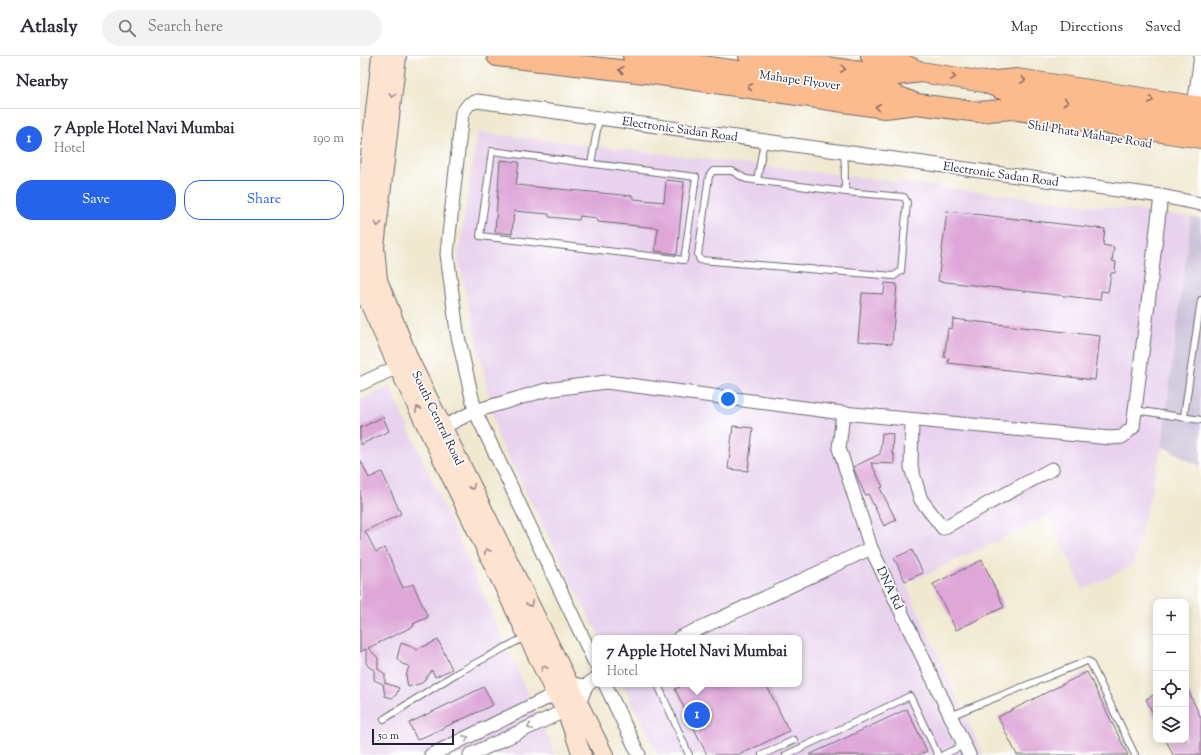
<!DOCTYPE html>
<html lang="en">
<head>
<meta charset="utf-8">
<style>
  body { margin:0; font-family:"Sorts Mill Goudy",serif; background:#f2f2f3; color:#2b2b33 }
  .controls { position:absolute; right:12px; bottom:12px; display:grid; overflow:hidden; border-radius:8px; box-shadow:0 2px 10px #0003 }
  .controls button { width:36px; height:36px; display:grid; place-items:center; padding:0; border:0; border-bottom:1px solid #e1e1e2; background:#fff; color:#2b2b33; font:20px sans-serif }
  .scale { position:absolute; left:12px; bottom:10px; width:82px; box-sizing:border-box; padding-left:4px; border:2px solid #22223b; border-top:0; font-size:11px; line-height:14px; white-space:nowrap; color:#22223b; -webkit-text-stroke:3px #fff; paint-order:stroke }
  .you { position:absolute; left:368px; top:343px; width:14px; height:14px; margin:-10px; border:3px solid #fff; border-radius:50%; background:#1a73e8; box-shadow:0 0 0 6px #1a73e833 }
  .badge { display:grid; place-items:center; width:26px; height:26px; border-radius:50%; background:#2563eb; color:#fff; font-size:13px; font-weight:700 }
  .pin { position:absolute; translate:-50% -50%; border:2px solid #fff; box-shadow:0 1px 4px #0006 }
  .popup { position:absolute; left:232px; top:579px; width:210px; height:52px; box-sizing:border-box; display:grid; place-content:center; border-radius:8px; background:#fff; filter:drop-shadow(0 1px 3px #0005); font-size:13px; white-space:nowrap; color:#7c7c81 }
  .popup b { font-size:15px; color:#2b2b33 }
  .popup::after { content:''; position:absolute; left:50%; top:100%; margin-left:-8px; border:8px solid transparent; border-top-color:#fff }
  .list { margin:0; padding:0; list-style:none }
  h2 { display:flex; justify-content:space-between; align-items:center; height:52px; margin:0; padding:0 16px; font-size:17px }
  h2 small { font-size:13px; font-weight:400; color:#7c7c81 }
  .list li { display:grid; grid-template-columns:26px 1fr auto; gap:12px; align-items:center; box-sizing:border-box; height:60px; padding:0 16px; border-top:1px solid #e1e1e2 }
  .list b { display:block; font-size:15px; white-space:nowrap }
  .list p { margin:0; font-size:13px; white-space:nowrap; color:#7c7c81 }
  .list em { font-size:13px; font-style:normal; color:#7c7c81 }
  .actions { display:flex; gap:8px; padding:12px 16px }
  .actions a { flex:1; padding:9px 0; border:1px solid #2563eb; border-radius:16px; text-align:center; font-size:14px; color:#2563eb }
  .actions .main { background:#2563eb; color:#fff }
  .icon { flex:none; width:22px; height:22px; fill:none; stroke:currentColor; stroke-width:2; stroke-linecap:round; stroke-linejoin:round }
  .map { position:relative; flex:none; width:841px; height:699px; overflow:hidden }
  header { display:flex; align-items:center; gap:24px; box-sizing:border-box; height:56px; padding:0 20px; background:#fff; border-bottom:1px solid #e1e1e2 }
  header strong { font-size:19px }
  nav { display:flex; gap:22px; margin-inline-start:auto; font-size:14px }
  .search { width:280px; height:36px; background:#f2f2f3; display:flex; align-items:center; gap:10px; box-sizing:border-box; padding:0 14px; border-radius:22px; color:#7c7c81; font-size:15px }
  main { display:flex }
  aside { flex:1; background:#fff }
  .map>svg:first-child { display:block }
</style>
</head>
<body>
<header>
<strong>Atlasly</strong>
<div class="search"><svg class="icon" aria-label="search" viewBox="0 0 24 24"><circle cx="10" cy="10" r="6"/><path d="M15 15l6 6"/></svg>Search here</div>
<nav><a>Map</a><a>Directions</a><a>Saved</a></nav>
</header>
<main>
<aside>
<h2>Nearby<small></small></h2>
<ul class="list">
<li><span class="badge">1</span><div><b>7 Apple Hotel Navi Mumbai</b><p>Hotel</p></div><em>190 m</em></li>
</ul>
<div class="actions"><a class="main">Save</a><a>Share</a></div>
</aside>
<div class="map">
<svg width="841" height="699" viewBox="0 0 841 699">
  <rect width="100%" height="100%" fill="#fff"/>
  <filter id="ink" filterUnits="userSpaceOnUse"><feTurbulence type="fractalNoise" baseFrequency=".025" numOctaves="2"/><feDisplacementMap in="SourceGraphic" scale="8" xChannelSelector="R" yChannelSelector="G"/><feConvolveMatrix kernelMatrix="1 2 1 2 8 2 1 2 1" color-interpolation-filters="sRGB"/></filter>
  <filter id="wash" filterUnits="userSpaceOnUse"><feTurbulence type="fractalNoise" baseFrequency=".012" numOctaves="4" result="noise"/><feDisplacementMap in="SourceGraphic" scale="16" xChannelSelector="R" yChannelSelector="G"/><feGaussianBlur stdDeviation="0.9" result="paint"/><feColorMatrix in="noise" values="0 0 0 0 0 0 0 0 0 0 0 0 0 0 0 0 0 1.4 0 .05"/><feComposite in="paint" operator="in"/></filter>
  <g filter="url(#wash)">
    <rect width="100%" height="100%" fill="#f0e9d0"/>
    <path fill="#e8d2ee" d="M118,76L831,161L802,390L773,509L723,534L689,460L546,528L623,699H299L263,628H439V582H240L138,381L98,200Z
      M30,331L195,699H0V344Z"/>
    <path fill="#c9bfd7" d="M831,161L841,163V411L802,390Z"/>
    <g id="blocks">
      <path fill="#dea7d8" d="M140,104L159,106L156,129L273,140V143L304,146L306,124L324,126L317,198L295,195L298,172L238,166L237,162L220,160L219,164L189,161V158L154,155L152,178L135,176Z
        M587,155L745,173L743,189L754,191L752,205L756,206L755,217H751L748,236L741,235L740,244L578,225Z
        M525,227L537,228L532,288L498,285L502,237L524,238Z
        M593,263L740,280L735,324L588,307L589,302L584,301L586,288L588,272L592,273Z
        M23,361L29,375L0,389V372Z
        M373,370L393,372L388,415L368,413Z
        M522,377L533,378L532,398H534V408L511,407L523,431L520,432L536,464L524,470L508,438L505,439L493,411L520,398Z
        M0,403L9,422L22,416L41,458L5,475L16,496L25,492L43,532L53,528L68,561L53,568L54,570L8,592L18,602V613L25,618V627L39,632L36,639L32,642L25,640L23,628L14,624V614L9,611L6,607V593L0,596Z
        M552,494L563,517L545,525L534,502Z
        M622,504L644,551L596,574L573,528Z
        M78,584L92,613L75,621L72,614L62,627L48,631L46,620L49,610L42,608L37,602L41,587L52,591L56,594Z
        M727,616L768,699H657L638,661Z
        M326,628H406L429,675L379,699H347L315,633Z
        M826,630L841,662V699H813L806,684H826Z
        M124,631L133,649L57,684L49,667Z
        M796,638V664L786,643Z
        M547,653L567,695L558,699H449Z"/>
    </g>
  </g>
  <g filter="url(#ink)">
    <use href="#blocks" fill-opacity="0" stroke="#6a686f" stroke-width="1"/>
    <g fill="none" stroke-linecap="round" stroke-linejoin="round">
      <defs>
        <path id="service" d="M132,95L336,121L324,204L120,180Z
          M483,96C487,109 483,122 486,136L544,141L547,146L541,215L534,220L340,204L338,199L349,120L353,115H372L386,123L486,136
          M231,108L239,62
          M397,125L404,85
          M775,354L841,364
          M824,360L841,244
          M299,628V631L329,699
          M590,660L727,605L730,606L775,699
          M24,663L97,617L167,580
          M402,699L434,684
          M426,699L550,640L578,699
          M583,699L604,689"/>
        <path id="minor" d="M834,50L841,0
          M0,328L46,307
          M483,357L479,392L511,492L609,699
          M552,364L551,411L561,444L583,472L692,413
          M75,375L115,355L186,334L246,326L483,357L750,382L762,381L773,371L801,140
          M319,582L511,492
          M235,607L115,355L97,276L87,198L102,57L109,48L117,45L801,140L841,148
          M245,628L279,699
          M71,699L187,642L210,628L226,630
          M110,699L219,648L226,630L235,623"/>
        <path id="secondary" d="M21,0L0,192L2,231L38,311L195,637L206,655L222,699
          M37,0L15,191L18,224L50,305L244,699"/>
        <path id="primary" d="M137,0L294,18L525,52L557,48L619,56L651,53L841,82
          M273,0L527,36L554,47
          M389,0L529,20L561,16
          M511,0L531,3L561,16L624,26L657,23L841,51
          M627,27L654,38L841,67"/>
      </defs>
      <use href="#service" stroke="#6a686f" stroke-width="8"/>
      <use href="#minor" stroke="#6a686f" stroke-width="15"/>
      <use href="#secondary" stroke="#6a686f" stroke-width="20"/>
      <use href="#primary" stroke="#6a686f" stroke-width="22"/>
      <use href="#service" stroke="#fff" stroke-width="6"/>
      <use href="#minor" stroke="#fff" stroke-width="13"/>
      <use href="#secondary" stroke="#fde4d1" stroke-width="18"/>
      <use href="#primary" stroke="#fbbb8d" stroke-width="20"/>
    </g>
    <defs><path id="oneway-chevron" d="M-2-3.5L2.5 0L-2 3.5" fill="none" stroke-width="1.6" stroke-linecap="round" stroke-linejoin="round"/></defs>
    <g stroke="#8e6e64">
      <use href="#oneway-chevron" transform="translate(483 13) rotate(8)"/>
      <use href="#oneway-chevron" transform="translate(261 14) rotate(-174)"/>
      <use href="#oneway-chevron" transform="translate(593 21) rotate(9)"/>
      <use href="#oneway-chevron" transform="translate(663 24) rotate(8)"/>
      <use href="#oneway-chevron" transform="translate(390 31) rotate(-172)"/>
      <use href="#oneway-chevron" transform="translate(791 44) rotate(9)"/>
      <use href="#oneway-chevron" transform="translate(706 46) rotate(9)"/>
      <use href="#oneway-chevron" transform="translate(518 51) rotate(-172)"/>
    </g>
    <g stroke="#9a8d8e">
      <use href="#oneway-chevron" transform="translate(32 39) rotate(97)"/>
      <use href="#oneway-chevron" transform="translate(18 168) rotate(96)"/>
      <use href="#oneway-chevron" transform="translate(58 353) rotate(-116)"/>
      <use href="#oneway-chevron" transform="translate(112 431) rotate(64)"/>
      <use href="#oneway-chevron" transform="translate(127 495) rotate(-116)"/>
      <use href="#oneway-chevron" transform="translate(170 548) rotate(64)"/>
      <use href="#oneway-chevron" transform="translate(184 612) rotate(-115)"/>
    </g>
    <g stroke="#9c9ca7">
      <use href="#oneway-chevron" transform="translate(170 671) rotate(155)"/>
      <use href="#oneway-chevron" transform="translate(106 682) rotate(-26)"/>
    </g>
  </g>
  <g text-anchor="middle" stroke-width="3.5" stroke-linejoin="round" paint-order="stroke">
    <g font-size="12" fill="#22223b" stroke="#fff">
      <text transform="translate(440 24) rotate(8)" y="4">Mahape Flyover</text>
      <text transform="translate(320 73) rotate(8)" y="4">Electronic Sadan Road</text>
      <text transform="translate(730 78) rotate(9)" y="4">Shil Phata Mahape Road</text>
      <text transform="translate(641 118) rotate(8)" y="4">Electronic Sadan Road</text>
      <text transform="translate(78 362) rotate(64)" y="4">South Central Road</text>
      <text transform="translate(530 532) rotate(65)" y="4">DNA Rd</text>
    </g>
  </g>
</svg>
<div class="controls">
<button>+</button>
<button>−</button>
<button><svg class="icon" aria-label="locate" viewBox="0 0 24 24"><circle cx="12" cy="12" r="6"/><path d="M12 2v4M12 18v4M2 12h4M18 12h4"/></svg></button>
<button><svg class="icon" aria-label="layers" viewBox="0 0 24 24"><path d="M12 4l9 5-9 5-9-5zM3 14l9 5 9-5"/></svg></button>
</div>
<div class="scale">50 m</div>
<div class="you"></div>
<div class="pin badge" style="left:337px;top:659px">1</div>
<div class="popup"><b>7 Apple Hotel Navi Mumbai</b>Hotel</div>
</div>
</main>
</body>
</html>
